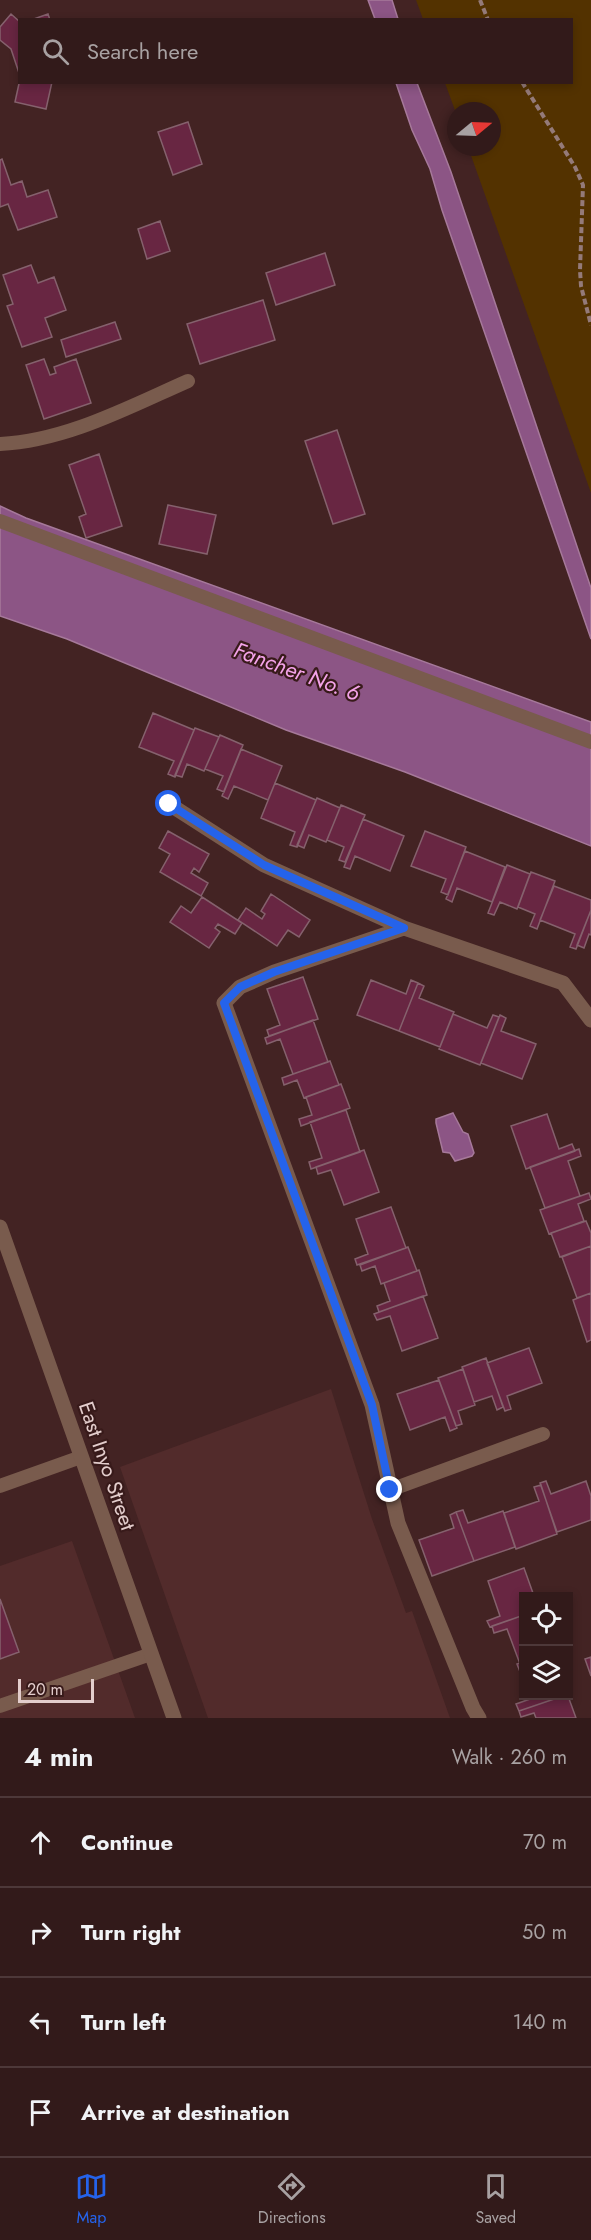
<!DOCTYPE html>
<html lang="en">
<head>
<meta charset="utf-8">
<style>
  body { margin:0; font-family:Jost,sans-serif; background:#3d2727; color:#f1f3f6 }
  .controls { position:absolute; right:18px; bottom:18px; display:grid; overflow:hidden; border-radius:0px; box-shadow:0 3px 9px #0003 }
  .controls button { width:54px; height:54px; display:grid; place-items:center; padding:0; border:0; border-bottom:2px solid #4d3839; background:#321a1a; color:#f1f3f6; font:30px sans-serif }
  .compass { position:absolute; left:447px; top:102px; width:54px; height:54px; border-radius:50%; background:#321a1a; box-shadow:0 3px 9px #0003; rotate:71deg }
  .scale { position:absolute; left:18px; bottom:15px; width:76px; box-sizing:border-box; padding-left:6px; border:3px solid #e3cdcc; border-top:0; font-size:16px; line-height:21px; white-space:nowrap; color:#e3cdcc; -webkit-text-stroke:4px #381a1a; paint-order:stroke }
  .stop { position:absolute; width:18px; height:18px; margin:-14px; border:4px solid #2563eb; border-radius:50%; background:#fff }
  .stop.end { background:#2563eb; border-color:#fff; box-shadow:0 2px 6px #0008 }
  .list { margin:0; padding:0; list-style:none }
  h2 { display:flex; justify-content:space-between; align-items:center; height:78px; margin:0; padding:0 24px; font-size:26px }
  h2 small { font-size:20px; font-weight:400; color:#a8a1a2 }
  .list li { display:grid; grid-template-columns:39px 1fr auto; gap:18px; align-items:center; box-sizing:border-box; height:90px; padding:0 24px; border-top:2px solid #4d3839 }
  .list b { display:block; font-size:22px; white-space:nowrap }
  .list em { font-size:20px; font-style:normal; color:#a8a1a2 }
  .icon { flex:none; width:33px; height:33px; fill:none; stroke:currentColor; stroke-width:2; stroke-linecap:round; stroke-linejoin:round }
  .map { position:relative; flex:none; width:591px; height:1718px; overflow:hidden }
  .search { position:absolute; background:#321a1a; box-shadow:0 3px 9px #0003; left:18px; right:18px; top:18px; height:66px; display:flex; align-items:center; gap:15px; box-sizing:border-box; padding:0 21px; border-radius:0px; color:#a8a1a2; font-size:22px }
  .sheet { height:438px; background:#321a1a }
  nav { display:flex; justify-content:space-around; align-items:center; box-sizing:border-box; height:84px; border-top:2px solid #4d3839; background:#321a1a; font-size:16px; color:#a8a1a2 }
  nav a { display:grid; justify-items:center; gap:3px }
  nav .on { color:#2563eb }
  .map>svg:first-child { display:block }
</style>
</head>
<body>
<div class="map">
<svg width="591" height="1718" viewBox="0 0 591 1718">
  <rect width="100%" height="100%" fill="#432323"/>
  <path fill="#522b2b" d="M331,1389L372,1519L406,1613L412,1611L450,1718H208L120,1467Z
    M72,1541L135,1718H0V1566Z"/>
  <path fill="#533200" d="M416,0H591V493L468,147H492V111H456V113L445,83L572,82V20L423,19Z"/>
  <path fill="#8c5585" stroke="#a6799a" stroke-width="1.5" d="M368,0H392L398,19H375Z
    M396,83H417L451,172L591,588V639L442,210L430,169L412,130Z
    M0,506L26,518L591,722V846L405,772L286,730L67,639L0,616Z
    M453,1113L463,1132L468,1134L474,1153L472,1156L455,1161L450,1153L443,1152L436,1123V1119Z"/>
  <path fill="#682642" stroke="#85616d" stroke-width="1.5" d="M11,14L20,22V76L11,49L0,40V27Z
    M48,14L50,20H31Z
    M20,79V82H52L46,109L15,102Z
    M188,122L202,164L173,175L158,132Z
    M2,159L11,185L22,181L27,197L48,190L57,217L18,230L8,204L0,207V160Z
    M160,221L170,251L147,259L138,229Z
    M325,253L335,285L276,305L266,273Z
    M31,265L38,283L54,277L66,310L45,318L52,337L22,347L7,306L13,304L3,275Z
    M263,300L275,340L200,364L187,324Z
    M115,322L121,339L66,357L61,340Z
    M44,359L50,375L56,373L54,367L76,359L91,403L44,419L26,365Z
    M337,430L365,514L333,524L305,441Z
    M99,454L122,526L86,538L79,517L86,514L69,465Z
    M168,505L216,515L207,554L159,544Z
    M153,713L194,730L175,777L168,774L174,761L139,747Z
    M195,728L219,737L204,771L187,764L182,777L175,775Z
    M220,735L243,745L224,792L217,789L223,776L205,769Z
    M241,749L282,766L268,800L234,786L228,799L222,796Z
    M275,783L316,800L297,847L290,845L295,832L261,818Z
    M317,798L340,808L326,842L309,835L304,848L297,845Z
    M341,805L365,815L345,862L339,860L344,847L327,840Z
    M363,819L404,836L390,871L355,856L350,869L344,867Z
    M168,831L209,854L199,872L194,868L191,873L208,883L201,896L160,872L170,854L159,848Z
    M425,831L466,847L448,895L441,892L446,879L411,866Z
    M465,851L505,867L492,902L457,888L452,902L446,899Z
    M507,865L530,874L517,909L500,902L494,915L488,913Z
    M531,872L555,881L537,929L530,926L535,914L518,907Z
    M554,886L591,900V910L576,949L570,947L575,934L540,920Z
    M271,894L310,920L299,937L288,930L277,946L238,920L246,908L262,919L265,914L261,911Z
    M202,897L242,923L235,934L218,924L215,928L220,932L209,948L170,922L181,906L191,913Z
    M591,910V935L589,934L584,948L577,945Z
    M303,977L318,1019L269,1036L267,1030L280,1025L267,989Z
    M371,980L406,994L411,980L418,983L399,1031L357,1015Z
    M418,983L424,986L419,998L454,1012L440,1047L399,1031Z
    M453,1014L487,1028L493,1015L499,1017L480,1065L439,1049Z
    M500,1015L506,1018L501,1031L536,1044L522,1079L481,1063Z
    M313,1020L328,1062L293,1074L280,1039L267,1044L265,1038Z
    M330,1061L339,1085L304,1098L297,1080L284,1085L282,1078Z
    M341,1084L350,1108L301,1126L299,1119L312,1115L306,1097Z
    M346,1110L360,1152L311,1169L309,1162L322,1158L310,1122Z
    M547,1114L559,1149L572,1144L575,1151L526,1169L511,1126Z
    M579,1149L581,1156L568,1161L580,1196L545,1208L530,1167Z
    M364,1150L379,1192L344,1205L331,1170L318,1174L316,1167Z
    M589,1193L591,1199L578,1204L584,1221L549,1234L540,1210Z
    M391,1207L406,1248L357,1265L355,1259L368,1254L356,1219Z
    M586,1221L591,1233V1246L560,1257L551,1233Z
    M591,1246V1293L577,1298L562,1257Z
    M408,1247L417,1271L381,1284L375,1266L362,1271L360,1265Z
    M419,1270L427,1295L379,1312L377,1306L390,1301L384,1283Z
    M591,1293V1340L587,1342L573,1300Z
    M423,1296L438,1338L402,1351L390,1316L377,1320L374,1314Z
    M529,1348L542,1383L507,1396L511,1409L505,1411L487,1363Z
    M486,1358L503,1407L497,1410L492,1396L474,1402L462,1367Z
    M463,1369L475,1405L458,1411L462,1424L456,1426L438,1378Z
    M439,1380L457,1428L450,1431L445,1417L410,1430L397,1394Z
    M546,1481L551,1494L586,1481L591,1496V1520L557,1532L540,1483Z
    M541,1485L557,1534L516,1549L504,1513L539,1501L534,1487Z
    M463,1510L468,1523L503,1511L515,1547L474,1561L456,1512Z
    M456,1512L474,1561L432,1576L419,1540L454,1528L450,1515Z
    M524,1568L534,1596H524V1615L490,1627L487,1621L500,1616L488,1581Z
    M0,1599L19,1652L0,1659Z
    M524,1615V1662L520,1664L507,1629L494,1633L492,1626Z
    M591,1657V1676L585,1659Z
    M524,1662V1682L517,1664Z
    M528,1696H563L519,1711L516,1704L530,1699Z
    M563,1696H568L576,1718H536L534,1713L521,1717L519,1711Z"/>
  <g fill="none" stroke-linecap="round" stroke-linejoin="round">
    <path stroke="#947a79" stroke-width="4" stroke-dasharray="6 3" stroke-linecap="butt" d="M480,0L488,20
      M522,82L575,167L583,185L580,270L581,286L591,325"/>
    <path stroke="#795b4d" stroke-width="14" d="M0,444C66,441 129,407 188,381
      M0,521L591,742
      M0,1486L81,1457
      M390,1490L543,1434
      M0,1706L151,1654"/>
    <path stroke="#795b4d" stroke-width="15" d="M169,804L264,865L404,928L563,983L591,1020
      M404,928L274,972L240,987L224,1003L372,1405L398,1523L473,1708L479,1718
      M0,1227L174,1718"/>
  </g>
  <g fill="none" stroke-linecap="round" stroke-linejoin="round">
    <path stroke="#2563eb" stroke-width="8" d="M169,804L264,865L404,928L274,972L240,987L224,1003L372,1405L390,1490"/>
  </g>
  <g text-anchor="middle" stroke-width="4.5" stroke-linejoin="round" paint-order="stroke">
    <g font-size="21" fill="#e3cdcc" stroke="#381a1a">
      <text transform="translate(107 1466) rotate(71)" y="7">East Inyo Street</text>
    </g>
    <g font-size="22" font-style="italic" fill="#f4a3e9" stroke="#381a1a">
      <text transform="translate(297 671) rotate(20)" y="8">Fancher No. 6</text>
    </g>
  </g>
</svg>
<div class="controls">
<button><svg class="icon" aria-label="locate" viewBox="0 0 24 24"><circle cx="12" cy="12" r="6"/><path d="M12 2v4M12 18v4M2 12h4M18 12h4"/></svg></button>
<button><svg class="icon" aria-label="layers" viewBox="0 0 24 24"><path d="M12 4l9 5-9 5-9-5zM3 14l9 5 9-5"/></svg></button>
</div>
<svg class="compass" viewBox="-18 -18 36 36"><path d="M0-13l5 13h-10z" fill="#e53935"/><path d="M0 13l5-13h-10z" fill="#a8a1a2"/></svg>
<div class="scale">20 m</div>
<div class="stop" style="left:169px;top:804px"></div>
<div class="stop end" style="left:390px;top:1490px"></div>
<div class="search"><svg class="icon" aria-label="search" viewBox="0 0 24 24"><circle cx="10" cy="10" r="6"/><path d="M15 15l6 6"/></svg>Search here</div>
</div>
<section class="sheet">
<h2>4 min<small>Walk · 260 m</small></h2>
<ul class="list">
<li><svg class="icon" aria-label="ahead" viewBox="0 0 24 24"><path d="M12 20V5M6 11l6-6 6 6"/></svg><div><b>Continue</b></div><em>70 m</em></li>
<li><svg class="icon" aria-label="right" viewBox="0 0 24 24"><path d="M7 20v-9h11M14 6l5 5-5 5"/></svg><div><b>Turn right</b></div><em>50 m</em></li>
<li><svg class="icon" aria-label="left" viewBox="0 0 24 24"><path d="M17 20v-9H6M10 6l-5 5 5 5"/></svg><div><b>Turn left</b></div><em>140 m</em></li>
<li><svg class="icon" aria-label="arrive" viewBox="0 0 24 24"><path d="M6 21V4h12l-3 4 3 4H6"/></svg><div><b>Arrive at destination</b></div></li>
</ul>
</section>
<nav>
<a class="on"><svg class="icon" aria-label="map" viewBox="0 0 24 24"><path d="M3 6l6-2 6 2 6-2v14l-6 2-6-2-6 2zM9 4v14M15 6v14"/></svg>Map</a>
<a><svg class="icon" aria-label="directions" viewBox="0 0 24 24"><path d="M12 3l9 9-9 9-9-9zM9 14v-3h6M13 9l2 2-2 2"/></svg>Directions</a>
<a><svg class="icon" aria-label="saved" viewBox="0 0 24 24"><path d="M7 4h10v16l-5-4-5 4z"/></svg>Saved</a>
</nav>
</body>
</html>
